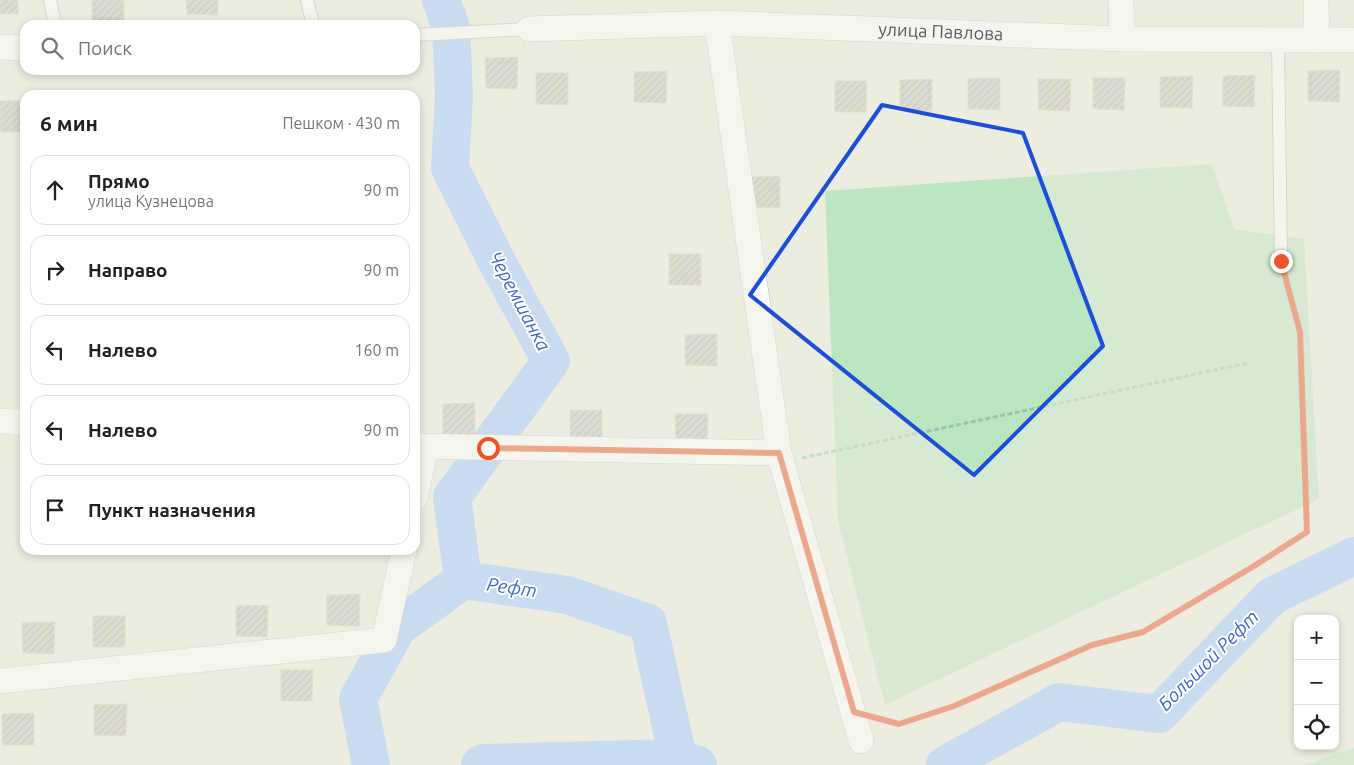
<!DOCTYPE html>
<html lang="ru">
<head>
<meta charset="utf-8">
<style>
  body { margin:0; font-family:Ubuntu,sans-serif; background:#f2f2f2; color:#202124 }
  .controls { position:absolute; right:15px; bottom:15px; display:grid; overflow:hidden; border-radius:10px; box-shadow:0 2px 8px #0003 }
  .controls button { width:45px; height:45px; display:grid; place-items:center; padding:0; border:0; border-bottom:1px solid #e0e0e0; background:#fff; color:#202124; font:25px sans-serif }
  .stop { position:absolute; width:15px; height:15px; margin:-11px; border:4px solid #eb5528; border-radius:50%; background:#fff }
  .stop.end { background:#eb5528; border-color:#fff; box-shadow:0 1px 5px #0008 }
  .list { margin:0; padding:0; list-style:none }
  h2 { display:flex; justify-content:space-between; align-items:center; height:65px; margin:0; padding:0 20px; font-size:21px }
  h2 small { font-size:16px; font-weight:400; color:#757577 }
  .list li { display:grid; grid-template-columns:32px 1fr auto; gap:15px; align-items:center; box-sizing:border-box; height:70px; margin:0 10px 10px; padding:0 10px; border:1px solid #e0e0e0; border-radius:15px }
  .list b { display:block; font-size:19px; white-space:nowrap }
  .list p { margin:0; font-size:16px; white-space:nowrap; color:#757577 }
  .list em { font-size:16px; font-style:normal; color:#757577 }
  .icon { flex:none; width:28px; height:28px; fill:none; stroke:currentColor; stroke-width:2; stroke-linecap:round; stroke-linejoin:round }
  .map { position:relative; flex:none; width:1354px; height:765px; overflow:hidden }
  .search { position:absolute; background:#fff; box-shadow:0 2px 8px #0003; left:20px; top:20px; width:400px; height:55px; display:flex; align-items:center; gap:12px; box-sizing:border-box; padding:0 18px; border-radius:15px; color:#757577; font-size:19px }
  .panel { position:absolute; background:#fff; box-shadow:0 2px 8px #0003; left:20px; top:90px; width:400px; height:465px; border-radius:15px }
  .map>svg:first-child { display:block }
</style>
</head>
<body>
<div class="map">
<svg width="1354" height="765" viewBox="0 0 1354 765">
  <defs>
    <pattern id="building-hatch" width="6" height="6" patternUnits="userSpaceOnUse" patternTransform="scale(1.25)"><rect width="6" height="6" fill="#c7c5bd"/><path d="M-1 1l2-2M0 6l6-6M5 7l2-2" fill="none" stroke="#a5a39d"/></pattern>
  </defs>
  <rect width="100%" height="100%" fill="#ecece0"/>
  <path fill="#bce5c2" d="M1212,164L1234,229L1304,239L1319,499L885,705L838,521L825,191Z
    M1354,748V765H1303Z"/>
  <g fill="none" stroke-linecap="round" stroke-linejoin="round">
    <path stroke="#9ec6ff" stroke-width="38" d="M441,0L451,27L454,96L450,168L497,262L551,361L452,497L463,580
      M371,765L358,699L398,627L463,580L567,595L648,623L678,758
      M480,765L483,763L678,758L698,765
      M945,765L1059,702L1159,714L1272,596L1354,556"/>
  </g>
  <path fill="url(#building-hatch)" stroke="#d1cebf" d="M0,0H18V14H0Z
    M92,0H124V25H92Z
    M186,0H218V15L187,14Z
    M518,57L517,89L486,88L485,58Z
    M1340,70L1339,102L1308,101V71Z
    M667,71L666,103L634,102V72Z
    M536,73H568V105L536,104Z
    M1255,75L1254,107L1223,106V76Z
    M1193,76L1192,108L1160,107V77Z
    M1000,78V110L968,109V79Z
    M1093,78H1125L1124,110L1093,109Z
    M932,79V111L900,110V80Z
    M1038,79H1071L1070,111L1039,110Z
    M835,81H867L866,112H835Z
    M0,101H25V132H0Z
    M780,176V208L748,207V177Z
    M669,254H701V285H669Z
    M717,334V366L685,365V335Z
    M475,403V435L443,434V404Z
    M570,410H602V441H570Z
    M675,414H708L707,445H676Z
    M360,594L359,626L327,625V595Z
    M268,605L267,637L236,636V606Z
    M93,616H125V647H93Z
    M55,622L54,654L23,653L22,623Z
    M281,670H313L312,701H281Z
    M127,704L126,736L94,735V705Z
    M34,713V745H2V714Z"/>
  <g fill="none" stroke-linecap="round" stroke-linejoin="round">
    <defs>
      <path id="service" d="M50,0L55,25
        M307,0L313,25
        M415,35L529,29
        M1278,39L1281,261"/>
      <g id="minor">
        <path d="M1121,0L1122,39"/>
        <path d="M1316,0L1317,40"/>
        <path d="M717,23L779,453L861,741"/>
        <path id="s1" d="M529,29L717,23L1122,39L1354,40"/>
        <path d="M0,47L25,48"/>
        <path d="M0,421L25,423"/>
        <path d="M415,446L779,453"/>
        <path d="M415,498L426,447"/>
        <path d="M0,681L384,640L404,550"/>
      </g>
    </defs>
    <use href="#service" stroke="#bbbcc2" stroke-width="14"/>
    <use href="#minor" stroke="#bbbcc2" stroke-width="26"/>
    <path stroke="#95c6aa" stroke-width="3" stroke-dasharray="5 2.5" stroke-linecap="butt" d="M802,458L1248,363
      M879,719L899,724L954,706L1092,645L1143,632L1254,566L1307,532L1300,332L1285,277"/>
    <use href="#service" stroke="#fff" stroke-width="12"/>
    <use href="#minor" stroke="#fff" stroke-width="25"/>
  </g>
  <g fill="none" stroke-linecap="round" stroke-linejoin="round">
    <path stroke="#eb5528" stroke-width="6" d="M488,448L779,453L854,712L899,724L954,706L1092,645L1143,632L1254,566L1307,532L1300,332L1281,261"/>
  </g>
  <path d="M0 0H1354V765H0ZM882,105L1023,133L1103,346L974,475L750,295Z" fill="#ecece0" fill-opacity=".55" fill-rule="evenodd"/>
  <path fill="none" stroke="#1d4ed8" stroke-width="4" stroke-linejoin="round" d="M882,105L1023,133L1103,346L974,475L750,295Z"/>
  <g text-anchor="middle" stroke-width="4" stroke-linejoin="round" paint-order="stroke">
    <g font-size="18" fill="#595b62" stroke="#fff">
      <text dy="6" stroke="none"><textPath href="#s1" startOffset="412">улица Павлова</textPath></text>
    </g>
    <g font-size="19" font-style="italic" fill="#3f6bc3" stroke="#fff">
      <text transform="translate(520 301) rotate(62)" y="7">Черемшанка</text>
      <text transform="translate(512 587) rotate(8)" y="7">Рефт</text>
      <text transform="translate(1208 660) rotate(-45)" y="7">Большой Рефт</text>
    </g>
  </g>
</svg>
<div class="controls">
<button>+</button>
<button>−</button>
<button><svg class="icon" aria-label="locate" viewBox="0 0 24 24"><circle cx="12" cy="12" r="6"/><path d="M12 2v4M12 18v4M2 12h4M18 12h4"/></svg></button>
</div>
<div class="stop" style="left:488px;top:448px"></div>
<div class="stop end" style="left:1281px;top:261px"></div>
<div class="search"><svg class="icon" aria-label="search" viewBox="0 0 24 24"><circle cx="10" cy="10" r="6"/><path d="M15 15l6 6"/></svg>Поиск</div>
<section class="panel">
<h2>6 мин<small>Пешком · 430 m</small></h2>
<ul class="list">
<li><svg class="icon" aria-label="ahead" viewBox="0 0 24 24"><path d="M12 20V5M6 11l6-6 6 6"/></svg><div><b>Прямо</b><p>улица Кузнецова</p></div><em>90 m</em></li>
<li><svg class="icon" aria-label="right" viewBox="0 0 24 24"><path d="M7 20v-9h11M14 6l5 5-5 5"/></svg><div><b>Направо</b></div><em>90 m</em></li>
<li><svg class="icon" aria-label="left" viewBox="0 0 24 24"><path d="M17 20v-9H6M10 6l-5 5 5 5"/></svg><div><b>Налево</b></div><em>160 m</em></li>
<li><svg class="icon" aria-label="left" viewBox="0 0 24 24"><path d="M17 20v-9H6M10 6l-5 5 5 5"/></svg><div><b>Налево</b></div><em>90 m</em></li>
<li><svg class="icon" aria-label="arrive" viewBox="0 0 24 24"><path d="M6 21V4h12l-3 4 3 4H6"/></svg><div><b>Пункт назначения</b></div></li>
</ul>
</section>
</div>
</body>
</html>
